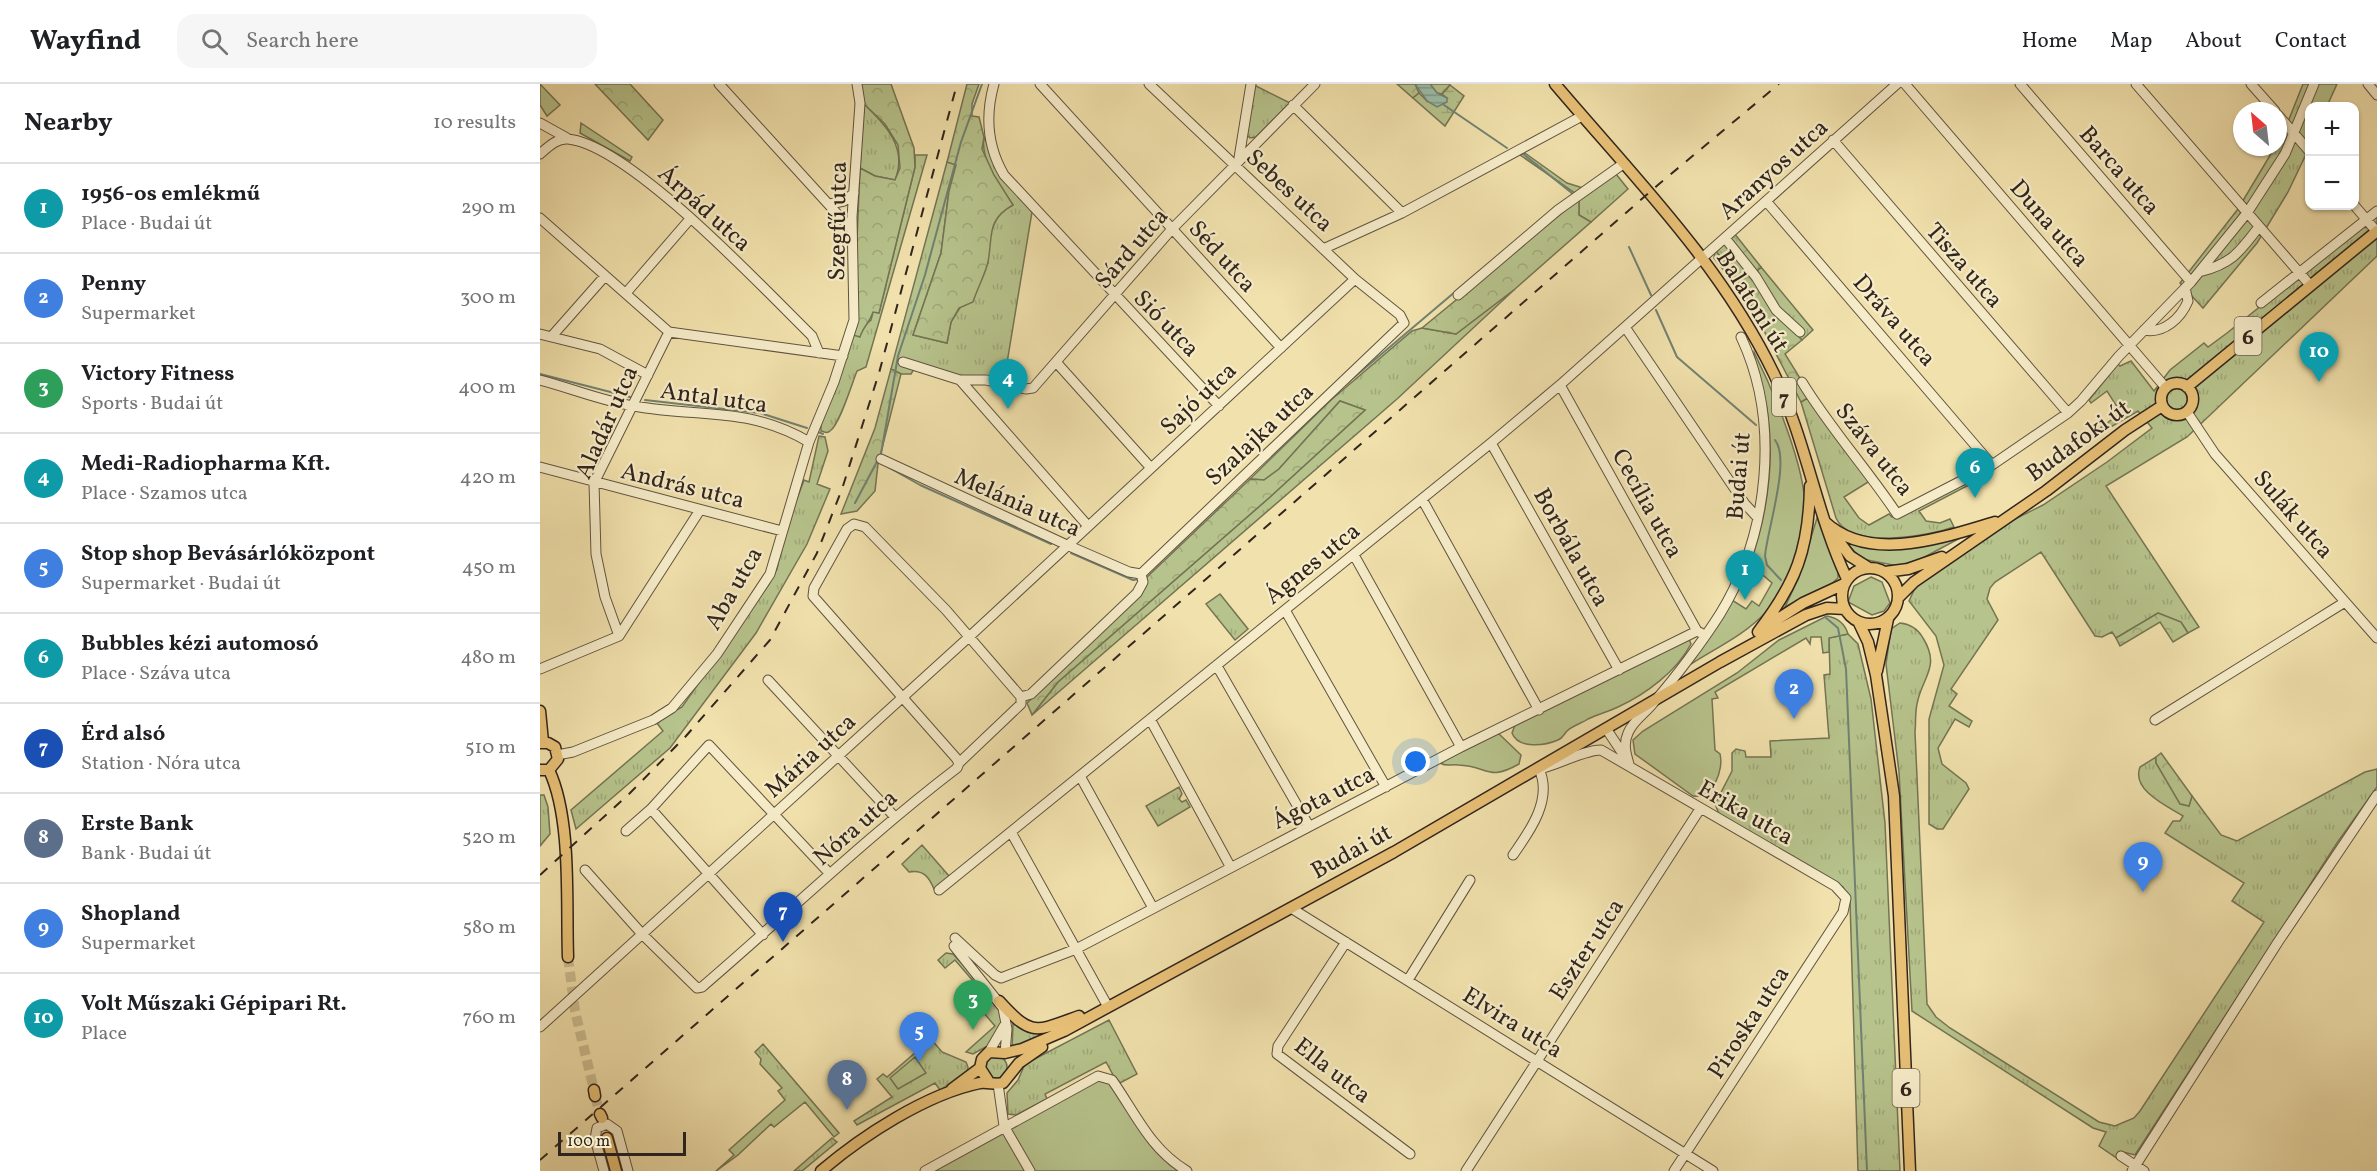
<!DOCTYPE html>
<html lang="en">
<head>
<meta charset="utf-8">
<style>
  body { margin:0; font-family:Vollkorn,serif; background:#f6f6f6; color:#202124 }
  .controls { position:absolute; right:18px; top:18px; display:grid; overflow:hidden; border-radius:12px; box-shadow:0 2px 4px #0004 }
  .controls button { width:54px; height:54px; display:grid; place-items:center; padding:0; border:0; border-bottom:2px solid #e0e0e0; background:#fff; color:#202124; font:30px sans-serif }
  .compass { position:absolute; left:1693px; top:18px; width:54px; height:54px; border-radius:50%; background:#fff; box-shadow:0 2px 4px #0004; rotate:332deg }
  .scale { position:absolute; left:18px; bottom:15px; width:128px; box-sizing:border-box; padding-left:6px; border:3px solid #31251d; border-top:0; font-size:16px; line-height:21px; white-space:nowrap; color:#31251d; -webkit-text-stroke:4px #f6ecc9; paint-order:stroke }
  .you { position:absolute; left:876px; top:678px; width:21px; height:21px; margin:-15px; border:4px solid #fff; border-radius:50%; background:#1a73e8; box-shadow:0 0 0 9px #1a73e833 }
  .badge { display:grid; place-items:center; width:39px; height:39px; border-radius:50%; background:#7c3aed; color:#fff; font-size:20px; font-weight:700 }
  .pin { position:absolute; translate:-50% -50px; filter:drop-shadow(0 2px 3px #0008) }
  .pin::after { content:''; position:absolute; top:32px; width:21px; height:18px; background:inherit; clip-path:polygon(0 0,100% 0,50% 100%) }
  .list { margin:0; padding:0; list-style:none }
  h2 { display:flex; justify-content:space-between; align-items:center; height:78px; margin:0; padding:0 24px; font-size:26px }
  h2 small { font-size:20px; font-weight:400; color:#757577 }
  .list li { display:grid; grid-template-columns:39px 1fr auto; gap:18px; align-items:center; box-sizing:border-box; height:90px; padding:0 24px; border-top:2px solid #e0e0e0 }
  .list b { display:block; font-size:22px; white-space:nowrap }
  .list p { margin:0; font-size:20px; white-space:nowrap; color:#757577 }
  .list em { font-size:20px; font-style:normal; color:#757577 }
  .icon { flex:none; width:33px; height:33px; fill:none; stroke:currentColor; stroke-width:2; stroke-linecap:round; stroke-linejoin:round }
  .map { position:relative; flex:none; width:1837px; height:1087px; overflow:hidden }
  header { display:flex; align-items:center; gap:36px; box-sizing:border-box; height:84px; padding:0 30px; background:#fff; border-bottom:2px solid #e0e0e0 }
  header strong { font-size:28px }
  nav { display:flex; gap:33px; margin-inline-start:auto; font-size:21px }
  .search { width:420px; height:54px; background:#f6f6f6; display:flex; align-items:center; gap:15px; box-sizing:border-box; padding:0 21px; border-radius:18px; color:#757577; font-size:22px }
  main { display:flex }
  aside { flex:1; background:#fff }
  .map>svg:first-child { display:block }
</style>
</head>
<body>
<header>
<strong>Wayfind</strong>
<div class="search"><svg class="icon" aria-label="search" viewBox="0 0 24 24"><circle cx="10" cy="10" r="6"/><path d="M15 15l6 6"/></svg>Search here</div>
<nav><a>Home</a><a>Map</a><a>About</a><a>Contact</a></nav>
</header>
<main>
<aside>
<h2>Nearby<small>10 results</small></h2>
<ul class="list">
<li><span class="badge" style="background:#0f9aa8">1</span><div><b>1956-os emlékmű</b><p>Place · Budai út</p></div><em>290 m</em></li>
<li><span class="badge" style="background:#3f7fe0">2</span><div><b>Penny</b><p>Supermarket</p></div><em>300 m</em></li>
<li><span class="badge" style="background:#2e9e5b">3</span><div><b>Victory Fitness</b><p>Sports · Budai út</p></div><em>400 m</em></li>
<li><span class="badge" style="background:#0f9aa8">4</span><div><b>Medi-Radiopharma Kft.</b><p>Place · Szamos utca</p></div><em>420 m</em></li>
<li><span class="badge" style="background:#3f7fe0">5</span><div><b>Stop shop Bevásárlóközpont</b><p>Supermarket · Budai út</p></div><em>450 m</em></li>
<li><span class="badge" style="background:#0f9aa8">6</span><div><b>Bubbles kézi automosó</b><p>Place · Száva utca</p></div><em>480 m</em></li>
<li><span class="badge" style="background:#1a4fb4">7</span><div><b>Érd alsó</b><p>Station · Nóra utca</p></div><em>510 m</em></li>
<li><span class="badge" style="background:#5c6f8a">8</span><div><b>Erste Bank</b><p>Bank · Budai út</p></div><em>520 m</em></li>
<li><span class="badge" style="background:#3f7fe0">9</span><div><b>Shopland</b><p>Supermarket</p></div><em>580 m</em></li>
<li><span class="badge" style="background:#0f9aa8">10</span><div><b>Volt Műszaki Gépipari Rt.</b><p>Place</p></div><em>760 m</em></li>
</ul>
</aside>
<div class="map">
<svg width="1837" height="1087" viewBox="0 0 1837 1087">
  <defs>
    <pattern id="grass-tufts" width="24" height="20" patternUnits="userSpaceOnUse" patternTransform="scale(1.5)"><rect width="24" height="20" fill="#b7c38c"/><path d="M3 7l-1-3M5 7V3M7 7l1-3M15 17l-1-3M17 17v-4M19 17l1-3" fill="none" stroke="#9ea778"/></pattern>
    <pattern id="forest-crowns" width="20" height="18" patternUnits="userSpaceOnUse" patternTransform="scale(1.5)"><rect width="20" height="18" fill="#b7c38c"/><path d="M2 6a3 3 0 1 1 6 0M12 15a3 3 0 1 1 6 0" fill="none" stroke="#9ea778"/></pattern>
    <pattern id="wetland-marsh" width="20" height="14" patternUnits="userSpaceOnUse" patternTransform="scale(1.5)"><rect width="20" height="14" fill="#b7c38c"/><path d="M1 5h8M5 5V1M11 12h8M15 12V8" fill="none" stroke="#9ea778"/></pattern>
    <pattern id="water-rules" width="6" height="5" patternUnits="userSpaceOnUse" patternTransform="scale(1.5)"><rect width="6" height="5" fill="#9bbea9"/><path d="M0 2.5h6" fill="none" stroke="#7f9a89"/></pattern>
  </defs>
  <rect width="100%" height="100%" fill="#f1e1ac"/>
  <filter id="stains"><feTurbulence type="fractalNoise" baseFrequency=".00333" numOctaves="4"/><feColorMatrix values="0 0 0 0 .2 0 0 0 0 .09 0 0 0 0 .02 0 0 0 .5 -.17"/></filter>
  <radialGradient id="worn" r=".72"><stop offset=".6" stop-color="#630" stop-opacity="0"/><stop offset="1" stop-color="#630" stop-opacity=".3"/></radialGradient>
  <path fill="url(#grass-tufts)" stroke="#747454" stroke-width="1.5" d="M1763,0H1797L1787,22H1770L1769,64L1748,108L1717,159L1663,224L1640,199L1698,125L1735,63H1738Z
    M714,1L750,19L716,53L710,54L706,50Z
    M324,20C346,41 368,64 355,96L335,92L320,84Z
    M444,53L454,76L492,128L464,297L419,293L376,282L371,290H361L351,285L407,78L416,80L409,107L401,169L373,251L407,259L411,238L448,179L449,151L460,128L473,121C460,102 440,77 444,53Z
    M985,69L1027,99L1043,104L1035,109L980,71Z
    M375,71H387L326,283L317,287C312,299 300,340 290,347C287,350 285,348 281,347V340L313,251L331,236L333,228L339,229L375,83Z
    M1076,90L1088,105L1051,138L1039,131V115Z
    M1837,129V172L1647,353L1566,402L1659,543L1648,549L1641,538L1618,529L1576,554L1572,548L1562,553L1555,552L1501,468L1455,498L1450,504L1447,515L1458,536L1411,605L1417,610L1409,622L1432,637L1429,643L1415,635L1398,664L1402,680L1426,699L1429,705L1403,745H1397L1389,740V635L1404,581L1396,552L1369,517L1376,502L1469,438L1503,421L1567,378L1612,344L1598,327L1569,344H1560L1581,329L1567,307L1551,319L1549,316L1578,280L1580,282L1591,277L1614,307L1630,286L1664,259L1668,263L1687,249Z
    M1175,166L1193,187L1203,210L1174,174Z
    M1221,183L1273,246L1262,256L1240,234L1211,193Z
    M975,205L857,315L492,631L518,598L730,413L825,326L800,317L739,385L724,396L710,395L791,316L872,247L882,244L916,250Z
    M1271,312L1333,395L1304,413L1319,434L1329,441L1349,430L1352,433L1447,384L1450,390L1379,427L1386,437L1400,439L1410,435L1414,443C1388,452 1310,466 1296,434L1261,318Z
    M279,352L285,353L288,367L277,400L290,405L267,460L216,549L130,664L36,745L31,726L123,647L116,638L142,623L229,500L237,485L245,447L264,396L269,398Z
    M680,510L708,545L695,556L666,520Z
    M1360,539C1370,540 1378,545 1383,554C1401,583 1382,593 1377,620C1375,629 1376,639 1375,648L1387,920L1396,933L1410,944L1559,1038L1575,1042L1594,1034L1600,1027L1724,838L1692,817L1704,799L1625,749L1633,737H1640L1643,732C1627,722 1591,706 1600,683L1616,673V679L1649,722L1652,712L1681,751L1697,757L1825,688L1837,685V703L1797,759L1595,1071L1583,1068L1578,1075L1559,1062L1566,1048L1553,1044L1372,927L1359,688L1346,580L1351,545Z
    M1308,550L1318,560L1331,615L1345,739L1360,1087H1318L1310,817L1303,803L1179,730L1175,720L1192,687V669L1196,665L1205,667L1206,673H1231L1230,657L1289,654L1284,591L1290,590L1289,554Z
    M639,703L642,710L639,715L642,718L646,716L650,723L618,742L606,722Z
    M0,711H4L8,723L10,750L0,762Z
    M382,761L409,792L394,805C389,793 383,785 369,788L362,780Z
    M406,869L413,870C426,885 465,919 461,939C461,945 457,952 455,958L433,970L426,968L455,942L430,913L440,905L415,876L405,884L398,876Z
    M569,936L597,990L578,1000L566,978L505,1010L507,1015L476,1031L468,1030L467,1009L478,996L485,980Z
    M473,940L493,949L509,946L511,950L472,965Z
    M391,955L402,968L426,978L428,983L427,989L400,1006L395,999L317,1041L314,1037L352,1013L337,995L343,990L347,993Z
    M223,960L299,1049L294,1053L265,1018L234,1043L231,1040L198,1071L176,1087L194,1071L189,1066L245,1016L238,1007L242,1004L220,980L221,975L215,968Z
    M445 983a11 11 0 1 1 22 0a11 11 0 1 1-22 0Z
    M292,1054L297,1058L262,1087H254Z"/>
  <path fill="url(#forest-crowns)" stroke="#747454" stroke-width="1.5" d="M55,0H90L123,36L108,56Z
    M321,0H351L374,64L375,83L339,229L333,228C330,238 323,243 320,253L313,251L320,84L335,92L355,96L360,84L358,61L345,40L324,20Z
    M427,0H439L432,20V32L439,33L444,53L442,65L454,91L473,121C446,136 453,152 448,178C445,191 437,205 433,218L419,224L411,238L407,259L373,251L401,169L409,107L416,81L407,78Z
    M857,0H875L879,9L873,14Z
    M890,0H909L910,1L902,10L897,9Z
    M1039,115V131L1051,138L975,205L916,250L882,244Z
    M1194,149L1221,183L1211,192L1240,234L1262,256L1245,270L1271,312L1261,318L1193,187L1175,166Z
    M351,285L361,290L338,380L335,407L317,427L301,430L335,344Z
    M800,317L825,326L730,413L518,598L492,631L487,619L559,549L606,494L710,395L724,396L739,385Z
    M1618,529L1641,538L1648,549L1633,558L1620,538L1580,562L1576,554Z
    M1621,669L1652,712L1649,722L1640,720L1616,679V673Z"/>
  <path fill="url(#wetland-marsh)" stroke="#747454" stroke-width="1.5" d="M910,1L924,12L905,42L873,14L879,9L887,17L907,14L902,10Z"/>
  <path fill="#b7c38c" stroke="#747454" stroke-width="1.5" d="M0,0L20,21L7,32L0,21Z
    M41,39L92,73L90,77L40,49Z
    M1214,268C1233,306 1267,386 1265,428C1263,461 1249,504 1226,528C1206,550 1176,564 1151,580L1192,516L1206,525L1212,517L1219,522L1232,499L1210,480C1227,431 1235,377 1227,325C1225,313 1213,273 1214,268Z
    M1277,434L1298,485V494L1289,502L1245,523L1259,493Z
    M1420,454L1381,475L1358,482L1322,475L1307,460L1340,462Z
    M1331,493L1342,498L1350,519L1344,527L1332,531L1308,518L1314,502Z
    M1287,532C1298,534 1305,540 1308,550L1289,554V568L1283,569L1281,553H1271L1270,560L1266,554L1175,608L1178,614L1172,615L1175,666L1180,670C1184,686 1173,715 1153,712L1095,670L1093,656L1103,647L1197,589L1239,556Z
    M1149,555L1151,560C1136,588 1106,610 1078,623C1068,628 1058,630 1048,635C1042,639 1032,642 1027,647C1024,650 1023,654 1018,656C1004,662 978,665 972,649L975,641Z
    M958,649L981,671L979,680C947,698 949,682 918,681C911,680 907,683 900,679Z
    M375,973L386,989L358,1005L350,994Z
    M568,993L599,1040L640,1083L637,1087H385L552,994Z"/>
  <path fill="url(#water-rules)" stroke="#718171" stroke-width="1.5" d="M875,0H890L897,9L907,14V18L897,23L887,17Z"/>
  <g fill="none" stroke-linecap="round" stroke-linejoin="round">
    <path stroke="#718171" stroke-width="2" d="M904,21L967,64
      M982,69L1033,110L1028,114
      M1089,163L1111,211
      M1116,226L1137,273L1216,341
      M0,290L90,313
      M805,301L942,185
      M105,316L220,329L267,344
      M278,348L283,350
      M1235,356C1251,376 1227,446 1225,472L1227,481L1241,496
      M348,383L380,401L511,460
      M315,419L341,370L358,272L385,191L421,58L442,0
      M531,469L593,496L600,495
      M605,492L684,417
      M1285,533L1298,544L1306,585L1327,1087"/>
    <path stroke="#cbbb8f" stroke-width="10" stroke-dasharray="10 5" stroke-linecap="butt" d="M28,873L35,927L54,1006
      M55,1012L60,1030"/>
    <defs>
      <path id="minor" d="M179,0L311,145
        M454,0C445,32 447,62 464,91L679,322
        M500,0L741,264
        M1365,0L1626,304
        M1480,0L1651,198
        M1596,0L1770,201
        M1711,0L1735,27
        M1828,0L1837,11
        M753,21L862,129
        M1738,31L1770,68
        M0,39L27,54
        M1293,56L1528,329
        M0,70C8,63 17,54 28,55C90,61 225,206 272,252L279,269
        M699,74L711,0
        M1226,117L1452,381
        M290,120L304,117L314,109
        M1814,121L1837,148
        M0,134L129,248
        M1185,154L1216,193L1236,226L1260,248
        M783,165L862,129L1042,32
        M1659,188C1691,180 1699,169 1718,144
        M86,209L150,135
        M918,211L1018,126L1083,80
        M1721,219L1837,127
        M1085,243L1205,420L1217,433
        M1604,246C1624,250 1641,234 1648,217L1645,204
        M129,248L303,272
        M0,250L60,265L108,291
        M12,252L65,192
        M363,278L420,296L548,442
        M516,278L611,384
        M0,296C31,304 62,317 94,322C159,334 208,322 269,358
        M420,296H446L486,305L493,304L632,145L775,0
        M1262,298C1290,344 1327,385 1357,430L1452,381L1528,329L1541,317L1579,272L1651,198L1707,129L1745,70L1774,0
        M1020,301L1157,547L1161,549
        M1647,328L1675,370L1837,554
        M951,359L1079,586
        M341,375L527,461L589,488L601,490
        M0,383L242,447
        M882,415L999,626
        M814,471L921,663
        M601,490L864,239L860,231L815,195L609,0
        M745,526L846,703
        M79,552L65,513L56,470L54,399L129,248
        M677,582L769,742
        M0,585L79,552L160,426
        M228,596L354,732
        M481,613L491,610L597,509L603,498L601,490
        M610,635L690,782
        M1615,636L1805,518
        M1067,646L1085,673
        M17,671L33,668L113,636L132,624L177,570L230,490L269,358L294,298L314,236L312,133L320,19L317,0
        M419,679L481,620V613
        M1089,680C1086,670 1083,660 1088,649C1093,636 1106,629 1114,618C1135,594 1163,557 1180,530C1229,450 1241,338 1201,253
        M540,692L613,824
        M111,725L223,851
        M86,747L111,725L169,661L290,790
        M471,748L567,921
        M973,771C990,747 1013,715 999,685C1018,681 1044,666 1061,666L1295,802L1306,814L1303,828L1134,1087
        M45,786L102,850L157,904L162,903C247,830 328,752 417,684L419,679L416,674L273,512L274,504L307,445L314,440L325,443L406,526L481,613
        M399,806L951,359L1020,301L1357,0
        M751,824L1173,1087
        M415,854L455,891L461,894L536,865L921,663L1157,547
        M806,858L738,962L737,970L870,1070
        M414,862L463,924L467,945L465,969
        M868,896L930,796
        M0,943L429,553L815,195
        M449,968L464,942
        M458,1000L464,1042L490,1087
        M1581,1072L1604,1087
        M64,1087L55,1055L57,1044L67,1040L77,1047L88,1087
        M385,1087L558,992L572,996C596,1030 610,1065 647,1087
        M926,1087L1160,725
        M1592,1087L1738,858L1837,711"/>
      <path id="major" d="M1015,0C1093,92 1181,180 1234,290C1266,356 1276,429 1307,495
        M1621 315a16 16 0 1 1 32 0a16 16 0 1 1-32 0Z
        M1647,303L1837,147
        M1285,438C1330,480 1404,453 1455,438
        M1292,448L1310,472L1329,484
        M1302 512a28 28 0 1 1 56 0a28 28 0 1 1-56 0Z
        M1345,488L1368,485L1402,473
        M1359,513L1374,498L1506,407L1585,346L1622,322
        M1319,539L1328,558L1336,591L1354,712L1370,1087
        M1225,543L1263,519L1304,500
        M1218,548C1256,499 1269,465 1270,402
        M1337,587L1348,535
        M0,627L3,658
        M0,659H8L15,663L18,675L9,686H0
        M9,686C32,735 26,818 28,873
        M459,917C492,953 495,948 539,932
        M449,998L440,984L442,975L449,968L465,969L482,965L524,947L854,768L1180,578L1266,531L1287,524L1305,525
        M412,1005L440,984
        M54,1006L55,1012
        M60,1030L62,1034
        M67,1054L76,1087
        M281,1087C322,1052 386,1010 440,999C448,998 455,1001 463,999L479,979L502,963"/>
    </defs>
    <use href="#minor" stroke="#615441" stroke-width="11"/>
    <use href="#major" stroke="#31251d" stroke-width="13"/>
    <use href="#minor" stroke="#f6ecc9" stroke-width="9"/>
    <use href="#major" stroke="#e8c076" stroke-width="10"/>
    <path stroke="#31251d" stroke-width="2" stroke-dasharray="10 10" stroke-linecap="butt" d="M0,791L90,709L146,652L230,556L277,469L302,405L339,289L417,0
      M0,1076L1119,100L1239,0"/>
  </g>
  <g text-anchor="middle" stroke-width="4.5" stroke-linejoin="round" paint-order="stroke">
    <g fill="#f6ecc9" stroke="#6c6151" stroke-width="1.5">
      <rect x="1694.5" y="233" width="27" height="38" rx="4.5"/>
      <rect x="1232" y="294" width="24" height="38" rx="4.5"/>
      <rect x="1352.5" y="985" width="27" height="38" rx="4.5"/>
    </g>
    <g font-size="22" font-weight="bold" fill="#31251d">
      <text x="1708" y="260">6</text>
      <text x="1244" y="321">7</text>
      <text x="1366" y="1012">6</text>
    </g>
    <g font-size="24" fill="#31251d" stroke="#f6ecc9">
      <text transform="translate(1233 85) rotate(-42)" y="8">Aranyos utca</text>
      <text transform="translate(1580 86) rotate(49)" y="8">Barca utca</text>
      <text transform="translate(750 106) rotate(43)" y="8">Sebes utca</text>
      <text transform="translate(165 124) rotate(42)" y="8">Árpád utca</text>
      <text transform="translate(297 137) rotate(-89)" y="8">Szegfű utca</text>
      <text transform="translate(1510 139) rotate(49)" y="8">Duna utca</text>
      <text transform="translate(591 164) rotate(-49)" y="8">Sárd utca</text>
      <text transform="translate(683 172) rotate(48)" y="8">Séd utca</text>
      <text transform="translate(1425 181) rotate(49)" y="8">Tisza utca</text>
      <text transform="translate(1213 217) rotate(58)" y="8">Balatoni út</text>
      <text transform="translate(1355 236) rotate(49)" y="8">Dráva utca</text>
      <text transform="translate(627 239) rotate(46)" y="8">Sió utca</text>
      <text transform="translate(174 313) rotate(8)" y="8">Antal utca</text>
      <text transform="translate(658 314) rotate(-43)" y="8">Sajó utca</text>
      <text transform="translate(66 338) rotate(-66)" y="8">Aladár utca</text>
      <text transform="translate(719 350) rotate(-43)" y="8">Szalajka utca</text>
      <text transform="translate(1538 356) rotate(-36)" y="8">Budafoki út</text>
      <text transform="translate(1335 365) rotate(52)" y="8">Száva utca</text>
      <text transform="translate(1198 392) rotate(-85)" y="8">Budai út</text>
      <text transform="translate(143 401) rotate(14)" y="8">András utca</text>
      <text transform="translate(478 418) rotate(24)" y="8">Melánia utca</text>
      <text transform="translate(1108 419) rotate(61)" y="8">Cecília utca</text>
      <text transform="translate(1754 430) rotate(49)" y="8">Sulák utca</text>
      <text transform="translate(1032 463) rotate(61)" y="8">Borbála utca</text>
      <text transform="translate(772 479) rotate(-39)" y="8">Ágnes utca</text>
      <text transform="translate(193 504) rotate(-60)" y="8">Aba utca</text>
      <text transform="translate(270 671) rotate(-42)" y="8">Mária utca</text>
      <text transform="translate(783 713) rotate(-27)" y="8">Ágota utca</text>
      <text transform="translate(1206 728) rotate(30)" y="8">Erika utca</text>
      <text transform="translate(315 743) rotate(-41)" y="8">Nóra utca</text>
      <text transform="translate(811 767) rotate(-29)" y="8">Budai út</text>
      <text transform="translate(1046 865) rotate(-57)" y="8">Eszter utca</text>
      <text transform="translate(973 938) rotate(32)" y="8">Elvira utca</text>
      <text transform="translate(1208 938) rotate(-57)" y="8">Piroska utca</text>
      <text transform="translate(793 986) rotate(38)" y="8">Ella utca</text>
    </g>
  </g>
  <rect width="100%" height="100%" filter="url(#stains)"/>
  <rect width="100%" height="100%" fill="url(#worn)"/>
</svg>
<div class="controls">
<button>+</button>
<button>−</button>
</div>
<svg class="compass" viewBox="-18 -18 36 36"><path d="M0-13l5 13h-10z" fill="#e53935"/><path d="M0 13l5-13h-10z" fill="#757577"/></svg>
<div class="scale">100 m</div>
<div class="you"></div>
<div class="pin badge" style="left:1205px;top:516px;background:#0f9aa8">1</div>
<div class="pin badge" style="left:1254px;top:635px;background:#3f7fe0">2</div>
<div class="pin badge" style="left:433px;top:946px;background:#2e9e5b">3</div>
<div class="pin badge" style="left:468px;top:325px;background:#0f9aa8">4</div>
<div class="pin badge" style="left:379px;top:978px;background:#3f7fe0">5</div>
<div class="pin badge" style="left:1435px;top:414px;background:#0f9aa8">6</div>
<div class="pin badge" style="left:243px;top:858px;background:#1a4fb4">7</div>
<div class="pin badge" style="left:307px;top:1026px;background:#5c6f8a">8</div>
<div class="pin badge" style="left:1603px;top:808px;background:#3f7fe0">9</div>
<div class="pin badge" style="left:1779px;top:298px;background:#0f9aa8">10</div>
</div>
</main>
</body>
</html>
